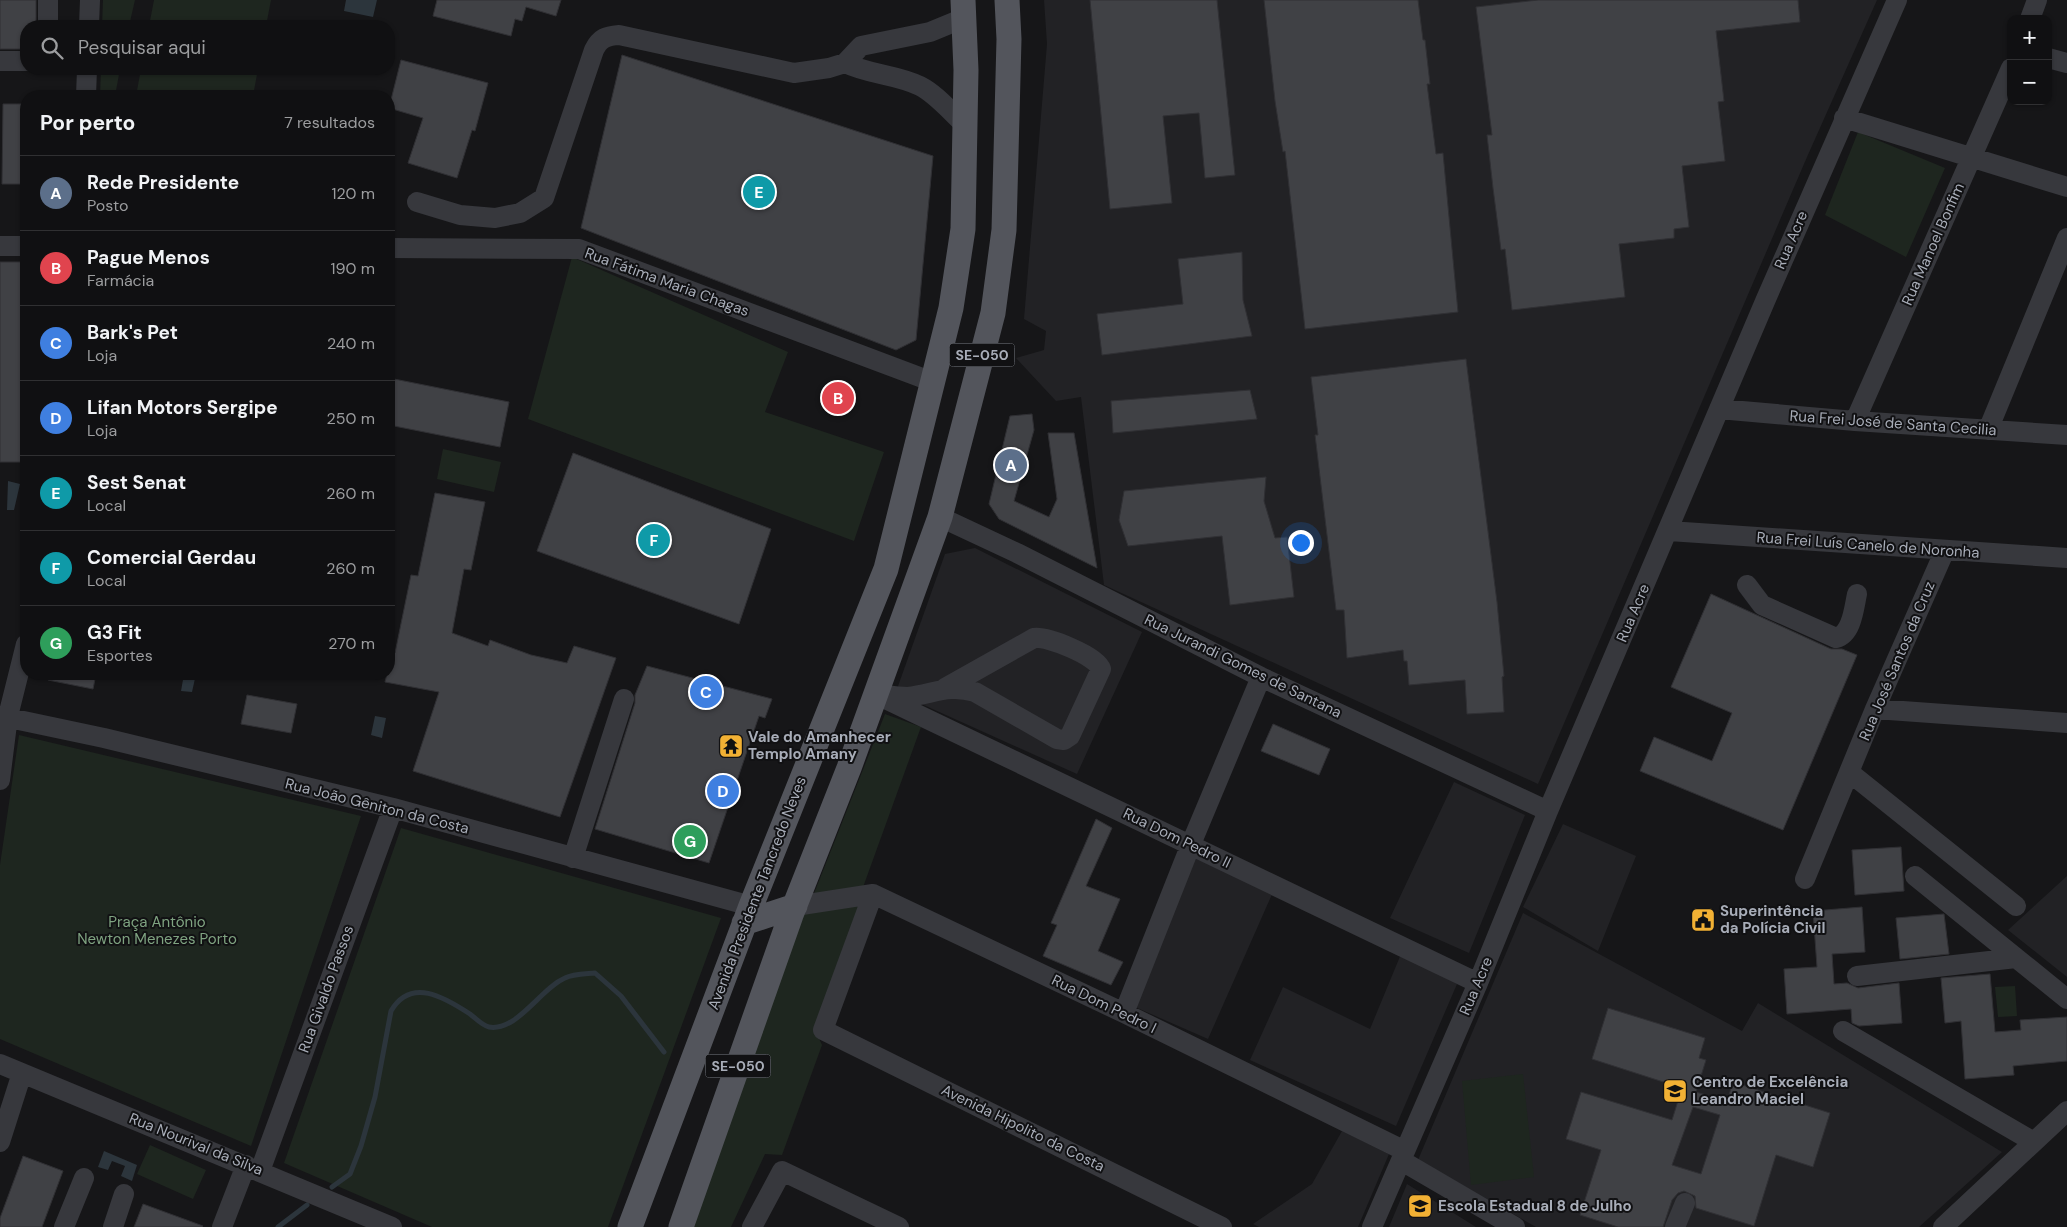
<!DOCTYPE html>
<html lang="pt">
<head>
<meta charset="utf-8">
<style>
  body { margin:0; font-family:"DM Sans",sans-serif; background:#1e1e20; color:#f1f3f6 }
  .controls { position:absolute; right:15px; top:15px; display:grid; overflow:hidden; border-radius:10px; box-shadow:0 1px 4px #0004 }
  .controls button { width:45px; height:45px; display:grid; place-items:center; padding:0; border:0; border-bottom:1px solid #303032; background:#101012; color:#f1f3f6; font:25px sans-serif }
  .you { position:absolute; left:1300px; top:542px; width:18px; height:18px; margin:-12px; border:4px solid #fff; border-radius:50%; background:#1a73e8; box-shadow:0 0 0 8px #1a73e833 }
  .badge { display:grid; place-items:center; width:32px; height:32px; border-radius:50%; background:#f2b134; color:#fff; font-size:16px; font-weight:700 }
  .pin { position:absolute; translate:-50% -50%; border:2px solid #fff; box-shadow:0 1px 5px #0006 }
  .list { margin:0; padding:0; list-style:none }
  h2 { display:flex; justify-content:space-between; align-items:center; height:65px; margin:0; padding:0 20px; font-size:21px }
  h2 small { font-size:16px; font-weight:400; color:#9c9d9f }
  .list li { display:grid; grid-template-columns:32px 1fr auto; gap:15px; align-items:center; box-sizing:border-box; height:75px; padding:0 20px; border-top:1px solid #303032 }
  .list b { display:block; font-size:19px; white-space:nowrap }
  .list p { margin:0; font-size:16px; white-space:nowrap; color:#9c9d9f }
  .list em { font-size:16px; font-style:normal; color:#9c9d9f }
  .icon { flex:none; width:28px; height:28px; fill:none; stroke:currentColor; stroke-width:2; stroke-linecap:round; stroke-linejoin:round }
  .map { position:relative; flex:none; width:2067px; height:1227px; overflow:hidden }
  .search { position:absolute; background:#101012; box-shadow:0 1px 4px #0004; left:20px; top:20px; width:375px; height:55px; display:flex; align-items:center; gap:12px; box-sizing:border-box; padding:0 18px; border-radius:20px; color:#9c9d9f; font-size:19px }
  .panel { position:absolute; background:#101012; box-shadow:0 1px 4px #0004; left:20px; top:90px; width:375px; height:590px; border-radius:20px }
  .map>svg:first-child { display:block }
</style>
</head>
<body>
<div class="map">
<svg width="2067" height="1227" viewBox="0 0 2067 1227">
  <rect width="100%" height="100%" fill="#161618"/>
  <path fill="#222225" d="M1044,0H1877L1807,157L1538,784L1104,585L1081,397L1056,401L1016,358L1044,350L1046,331L1024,319L1047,44Z
    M975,548L1142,632L1077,774L906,697L897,689L945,554Z
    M1454,782L1525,815L1469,953L1390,918Z
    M1563,824L1636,856L1598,951L1523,907Z
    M1195,858L1273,892L1208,1039L1135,1007Z
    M2067,876V977L2008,930Z
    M1523,913L1742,1031L1758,1003L2002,1152L1919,1227H1536L1418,1160Z
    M1401,954L1457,984L1396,1126L1250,1060L1283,987L1370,1029Z
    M1342,1131L1389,1154L1358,1227H1259L1253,1224L1312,1184Z
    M1407,1184L1476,1227H1389Z"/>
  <path fill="#1e261f" d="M103,0H135L129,26H102Z
    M154,0H271L266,26H149Z
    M101,69H120L115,96H100Z
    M141,69H258L253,96H136Z
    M1858,132L1945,168L1906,257L1825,215Z
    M572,257L788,352L765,412L884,452L854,541L528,419Z
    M443,449L501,462L494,492L437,479Z
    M885,714L921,727L862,890L813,896Z
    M19,735L361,816L251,1146L0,1039V865Z
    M401,828L721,918L608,1227H432L284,1163Z
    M861,900L816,1032L822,1045L782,1155L765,1154L731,1227H685L806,909Z
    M2015,986L2017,1016L1998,1017L1995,987Z
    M1523,1074L1534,1177L1471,1185L1462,1081Z
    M150,1145L206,1170L193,1199L137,1174Z"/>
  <path fill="#2c353c" d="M346,0H377L373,17L344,11Z
    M8,481L20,484L14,510H7Z
    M184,674H196L192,692L181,691Z
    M375,716L386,718L382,738L371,735Z
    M104,1151L137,1165L132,1181L121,1176L125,1166L112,1161L108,1170L98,1167Z"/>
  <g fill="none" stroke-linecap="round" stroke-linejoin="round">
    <path stroke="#2c353c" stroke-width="5" d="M332,1187L350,1174L361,1146L375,1097L391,1011C411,977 444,997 470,1014C475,1018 483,1026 489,1027C517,1032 541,988 565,978C573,974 586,974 595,973L621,996L664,1052
      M278,1227L307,1205"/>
  </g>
  <path fill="#404145" stroke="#303034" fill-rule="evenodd" d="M0,0H36V26H26V49H0Z
    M437,0H561L556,16L526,7L522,21L515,19L511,36L433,16Z
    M1090,0H1217L1235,175L1205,178L1199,113L1163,116L1172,203L1110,209Z
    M1264,0H1418L1423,40H1425L1430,84H1427L1436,154L1443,153L1458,312L1305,329L1285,151L1283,152L1275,101Z
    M1538,0H1798L1800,22L1716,31L1724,101L1718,102L1725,161L1682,166L1689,227L1674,229V238L1619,244L1625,297L1512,310L1505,249L1501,250L1493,188L1487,135H1492L1476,7Z
    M622,55L933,156L916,340L896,350L581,228Z
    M401,60L488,83L475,131L472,130L457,178L408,163L423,118L389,108Z
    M3,104H26V184H2Z
    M1242,252L1243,300L1252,336L1102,355L1097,314L1183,304L1178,259Z
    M0,262H26V462H0Z
    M1466,359L1497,602L1504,676L1502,677L1504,712L1467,714L1465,680L1409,685L1407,661H1404L1403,650L1347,658L1344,610H1336L1315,435H1318L1311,377Z
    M389,378L509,402L500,447L389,425Z
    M1250,390L1257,419L1113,433L1111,401Z
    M1032,414L1034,430L1014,501L1049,517L1057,499L1048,433H1074L1097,568L999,519L989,504L1010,416Z
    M573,453L771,529L739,624L537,551Z
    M1266,477L1264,501L1275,538L1287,537L1294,597L1230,605L1222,536L1128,546L1119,520L1124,491Z
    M435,493L485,502L471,570L464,569L452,633L488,646L490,640L531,655L567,663L574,646L616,658L560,817L413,771L439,692L385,682L387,674H389L391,653H395L411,575L418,576Z
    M1711,594L1831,649H1842L1857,655L1783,830L1640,771L1654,737L1712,761L1732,713L1671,687Z
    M647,666L772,699L765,718L759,716L709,863L595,829L635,703V695Z
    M49,674H96L93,689L48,680Z
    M247,695L297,704L291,733L241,724Z
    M1273,724L1330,749L1319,775L1261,751Z
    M1096,819L1112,828L1086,886L1120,899L1098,951L1123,962L1111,985L1043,956L1057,925L1051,923Z
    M1901,847L1904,891L1855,895L1852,850Z
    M1862,907L1865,952L1832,954L1834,984L1847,983L1858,988L1899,983L1902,1023L1859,1026L1852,1023L1851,1009L1787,1014L1784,969L1817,967L1813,911Z
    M1944,914L1949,954L1900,959L1896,918Z
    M1990,974L1995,1032L2021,1030L2020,1020L2067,1017V1061L2013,1066L2014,1075L1965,1079L1961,1021L1945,1023L1941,978Z
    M1608,1008L1705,1038L1699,1058L1706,1060L1696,1092L1727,1101L1733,1082L1830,1113L1813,1167L1776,1155L1754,1226L1696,1208L1695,1196L1684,1191L1678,1193L1672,1200L1663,1227H1618L1580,1215L1601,1150L1566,1139L1581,1092L1672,1120L1682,1088L1592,1059ZM1693,1107L1720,1115L1701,1174L1672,1165Z
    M23,1156L63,1171L42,1227H0V1218Z
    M143,1204L203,1226L202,1227H134Z"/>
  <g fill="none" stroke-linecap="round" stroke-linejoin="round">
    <path stroke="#37383d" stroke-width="20" d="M48,0V26
      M2030,19L2037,0
      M89,26L90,0
      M2048,58L2067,63
      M0,61H26
      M845,63C870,75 895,74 920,86C936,94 951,112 964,124
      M86,96L87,69
      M1844,118L2067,187
      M417,202L460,215L495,218L520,213L544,198L594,50C600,38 606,36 619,35L794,73L829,68L845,63L861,46L930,32L964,18
      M0,246H26
      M389,248L579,249L933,382
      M1719,409L1855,421L2067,435
      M1855,421L2011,68
      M1988,430L2067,238
      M940,517L1017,553L1261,677L1548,811
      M1669,531L2067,558
      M1747,585L1762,605L1836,638C1852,634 1854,608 1857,594
      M875,694L1478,983
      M884,695C892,696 900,697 908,697C934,694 948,684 975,692L1057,739L1064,740L1070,736L1101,669C1097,656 1047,636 1034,638L945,688
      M1875,709L2067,723
      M0,716L104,738L393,808L751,906
      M1849,772L2016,906
      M0,780L8,716L26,644
      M573,858L624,699
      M1915,876L2067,999
      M1805,879L1875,709L1945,550
      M873,894L823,1030L1222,1227
      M795,906L873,894L1124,1013L1405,1151
      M1857,976L2016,958
      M1124,1013L1191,844L1261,677
      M1843,1031L2034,1142
      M0,1064L392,1227
      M0,1142L22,1073
      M1402,1161L1515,1227
      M260,1171L393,808
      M64,1227L84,1178
      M113,1227L124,1194
      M222,1227L246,1165
      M752,1227L782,1171L899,1227
      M1372,1227L1478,983L1548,811L1766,299L1897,0
      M1675,1227L1685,1203
      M1943,1227L2067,1111"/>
    <path stroke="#53555c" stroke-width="25" d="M744,923L795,906
      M630,1227L751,906L886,569L951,308L963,229L966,70L963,0
      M681,1227L791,915L849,768L940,517L993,313L1004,230L1009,39L1007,0"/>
  </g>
  <defs>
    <symbol id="temple-square" viewBox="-11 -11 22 22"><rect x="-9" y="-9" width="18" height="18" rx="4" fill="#f2b134" stroke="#111113"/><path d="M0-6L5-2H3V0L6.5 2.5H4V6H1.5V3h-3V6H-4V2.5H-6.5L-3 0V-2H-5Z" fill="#111"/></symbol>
    <symbol id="civic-square" viewBox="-11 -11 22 22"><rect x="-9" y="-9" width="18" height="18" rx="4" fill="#f2b134" stroke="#111113"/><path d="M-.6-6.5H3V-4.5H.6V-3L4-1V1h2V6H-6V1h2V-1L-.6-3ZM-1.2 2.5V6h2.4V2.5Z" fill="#111"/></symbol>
    <symbol id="school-square" viewBox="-11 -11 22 22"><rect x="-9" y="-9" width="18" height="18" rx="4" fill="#f2b134" stroke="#111113"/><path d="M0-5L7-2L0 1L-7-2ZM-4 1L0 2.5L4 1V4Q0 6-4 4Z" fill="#111"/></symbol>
  </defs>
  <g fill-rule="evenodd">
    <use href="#temple-square" x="717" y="732" width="28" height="28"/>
    <use href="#civic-square" x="1689" y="906" width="28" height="28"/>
    <use href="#school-square" x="1661" y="1077" width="28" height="28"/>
    <use href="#school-square" x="1406" y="1192" width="28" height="28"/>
  </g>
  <g text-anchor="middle" stroke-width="4" stroke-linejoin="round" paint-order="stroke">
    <g fill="#111113" stroke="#7b7e86" stroke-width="1">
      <rect x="949.5" y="343.5" width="65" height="23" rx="4"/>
      <rect x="705.5" y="1054.5" width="65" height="23" rx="4"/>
    </g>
    <g font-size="14" font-weight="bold" fill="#a8adb8">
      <text x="982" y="360">SE-050</text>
      <text x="738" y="1071">SE-050</text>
    </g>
    <g font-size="15" fill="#a8adb8" stroke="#111113">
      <text transform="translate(1791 240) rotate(-67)" y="5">Rua Acre</text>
      <text transform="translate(1933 244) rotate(-66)" y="5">Rua Manoel Bonfim</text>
      <text transform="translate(667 282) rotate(20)" y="5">Rua Fátima Maria Chagas</text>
      <text transform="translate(1893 423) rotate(4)" y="5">Rua Frei José de Santa Cecilia</text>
      <text transform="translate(1868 545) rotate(4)" y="5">Rua Frei Luís Canelo de Noronha</text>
      <text transform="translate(1633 613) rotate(-67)" y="5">Rua Acre</text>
      <text transform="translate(1897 661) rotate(-67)" y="5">Rua José Santos da Cruz</text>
      <text transform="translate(1243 666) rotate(26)" y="5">Rua Jurandi Gomes de Santana</text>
      <text transform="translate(377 806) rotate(14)" y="5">Rua João Gêniton da Costa</text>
      <text transform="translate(1177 838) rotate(26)" y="5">Rua Dom Pedro II</text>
      <text transform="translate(757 893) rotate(-69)" y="5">Avenida Presidente Tancredo Neves</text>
      <text transform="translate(1476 986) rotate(-67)" y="5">Rua Acre</text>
      <text transform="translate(326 989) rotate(-70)" y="5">Rua Givaldo Passos</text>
      <text transform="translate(1104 1004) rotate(26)" y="5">Rua Dom Pedro I</text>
      <text transform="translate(1023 1128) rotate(26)" y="5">Avenida Hipolito da Costa</text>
      <text transform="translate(196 1144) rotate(22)" y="5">Rua Nourival da Silva</text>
    </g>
    <g font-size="15" font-weight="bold" fill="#a8adb8" stroke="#111113" text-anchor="start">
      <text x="748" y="742">Vale do Amanhecer<tspan x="748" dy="17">Templo Amany</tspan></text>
      <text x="1720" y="916">Superintência<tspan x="1720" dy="17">da Polícia Civil</tspan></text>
      <text x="1692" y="1087">Centro de Excelência<tspan x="1692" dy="17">Leandro Maciel</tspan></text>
      <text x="1438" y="1211">Escola Estadual 8 de Julho</text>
    </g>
    <g font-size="15" fill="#7fa381" stroke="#111113">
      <text x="157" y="927">Praça Antônio<tspan x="157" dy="17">Newton Menezes Porto</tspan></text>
    </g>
  </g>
</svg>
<div class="controls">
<button>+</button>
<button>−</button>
</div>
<div class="you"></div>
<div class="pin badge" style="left:1011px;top:465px;background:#5c6f8a">A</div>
<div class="pin badge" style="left:838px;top:398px;background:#e0444e">B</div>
<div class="pin badge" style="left:706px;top:692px;background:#3f7fe0">C</div>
<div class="pin badge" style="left:723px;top:791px;background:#3f7fe0">D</div>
<div class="pin badge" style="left:759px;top:192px;background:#0f9aa8">E</div>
<div class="pin badge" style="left:654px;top:540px;background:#0f9aa8">F</div>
<div class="pin badge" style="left:690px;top:841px;background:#2e9e5b">G</div>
<div class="search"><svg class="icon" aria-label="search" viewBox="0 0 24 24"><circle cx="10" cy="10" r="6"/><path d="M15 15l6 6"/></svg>Pesquisar aqui</div>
<section class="panel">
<h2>Por perto<small>7 resultados</small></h2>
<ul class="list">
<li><span class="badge" style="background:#5c6f8a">A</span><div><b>Rede Presidente</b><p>Posto</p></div><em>120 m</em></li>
<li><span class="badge" style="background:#e0444e">B</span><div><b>Pague Menos</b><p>Farmácia</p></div><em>190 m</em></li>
<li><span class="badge" style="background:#3f7fe0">C</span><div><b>Bark's Pet</b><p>Loja</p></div><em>240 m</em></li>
<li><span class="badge" style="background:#3f7fe0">D</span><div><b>Lifan Motors Sergipe</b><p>Loja</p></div><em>250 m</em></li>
<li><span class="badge" style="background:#0f9aa8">E</span><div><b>Sest Senat</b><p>Local</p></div><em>260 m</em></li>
<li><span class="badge" style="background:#0f9aa8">F</span><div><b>Comercial Gerdau</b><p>Local</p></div><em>260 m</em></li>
<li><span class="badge" style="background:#2e9e5b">G</span><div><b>G3 Fit</b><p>Esportes</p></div><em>270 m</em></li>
</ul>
</section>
</div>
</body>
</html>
